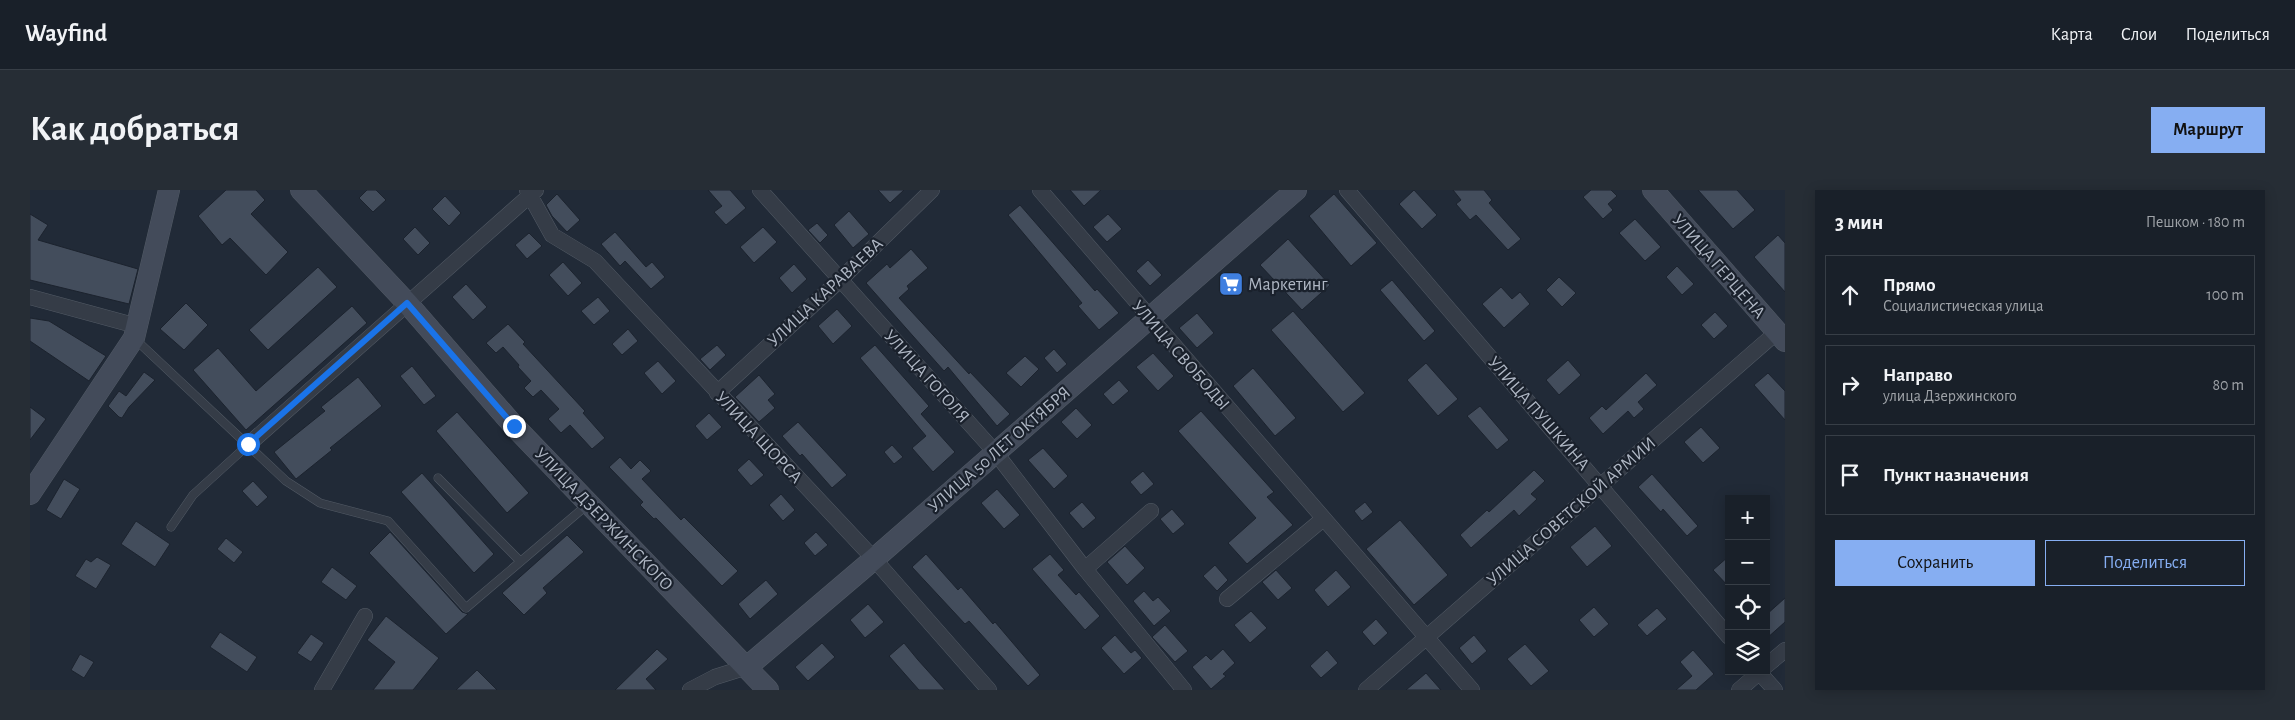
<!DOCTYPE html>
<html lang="ru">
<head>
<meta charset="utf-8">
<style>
  body { margin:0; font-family:"Alegreya Sans",sans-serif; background:#262d35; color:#f1f3f6 }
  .controls { position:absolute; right:15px; bottom:15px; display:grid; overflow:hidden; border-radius:0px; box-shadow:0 2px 12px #0003 }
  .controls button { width:45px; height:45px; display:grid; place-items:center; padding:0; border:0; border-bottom:1px solid #373e46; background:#192029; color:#f1f3f6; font:25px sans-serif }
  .stop { position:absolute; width:15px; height:15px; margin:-11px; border:4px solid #1a73e8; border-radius:50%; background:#fff }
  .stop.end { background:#1a73e8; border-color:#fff; box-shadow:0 1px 5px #0008 }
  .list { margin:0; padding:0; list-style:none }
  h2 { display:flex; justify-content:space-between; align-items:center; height:65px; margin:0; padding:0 20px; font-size:21px }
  h2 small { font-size:16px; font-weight:400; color:#9fa3a8 }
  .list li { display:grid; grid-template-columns:32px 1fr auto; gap:15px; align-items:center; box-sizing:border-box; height:80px; margin:0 10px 10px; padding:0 10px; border:1px solid #373e46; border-radius:0px }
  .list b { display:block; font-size:19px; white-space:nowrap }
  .list p { margin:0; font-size:16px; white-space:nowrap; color:#9fa3a8 }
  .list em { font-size:16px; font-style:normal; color:#9fa3a8 }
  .actions { display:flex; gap:10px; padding:15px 20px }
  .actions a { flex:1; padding:11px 0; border:1px solid #86aef2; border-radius:0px; text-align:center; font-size:18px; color:#86aef2 }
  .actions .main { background:#86aef2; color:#111 }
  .icon { flex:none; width:28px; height:28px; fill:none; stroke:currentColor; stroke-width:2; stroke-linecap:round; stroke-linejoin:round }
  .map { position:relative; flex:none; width:1755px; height:500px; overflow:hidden; border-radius:0px }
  header { display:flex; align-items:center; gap:30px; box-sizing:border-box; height:70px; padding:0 25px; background:#192029; border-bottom:1px solid #373e46 }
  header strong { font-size:24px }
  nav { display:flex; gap:28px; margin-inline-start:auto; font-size:18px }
  .intro { display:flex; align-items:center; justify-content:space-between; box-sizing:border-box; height:120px; padding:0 30px }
  h1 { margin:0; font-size:35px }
  .button { padding:12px 22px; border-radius:0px; background:#86aef2; color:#111; font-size:18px; font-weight:700 }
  main { display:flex; gap:30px; padding:0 30px }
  aside { flex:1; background:#192029; border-radius:0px; box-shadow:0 2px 12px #0003 }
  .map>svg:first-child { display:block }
</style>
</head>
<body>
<header>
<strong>Wayfind</strong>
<nav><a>Карта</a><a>Слои</a><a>Поделиться</a></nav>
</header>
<div class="intro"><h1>Как добраться</h1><a class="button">Маршрут</a></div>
<main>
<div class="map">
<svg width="1755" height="500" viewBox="0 0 1755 500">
  <rect width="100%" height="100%" fill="#212a37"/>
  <path fill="#434d5c" stroke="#1c232e" d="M196,0H226L235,10L221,24L258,62L236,85L200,48L192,55L168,26Z
    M337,0H346L356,10L343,22L329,8Z
    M678,0H700L716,18L696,35L684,22L692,16Z
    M848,0H874L860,13Z
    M1040,0H1071L1054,16Z
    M1384,0L1407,25L1392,39L1369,14Z
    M1423,0H1454L1462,10L1459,13L1491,49L1478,60L1446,25L1440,30L1426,14L1431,10Z
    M1561,0H1581L1587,6L1578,14L1583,20L1573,29L1553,7Z
    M1668,0H1707L1725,20L1703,39Z
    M527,4L550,30L537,42L522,26L516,15Z
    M1304,4L1347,53L1321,76L1279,26Z
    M415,6L431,23L419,36L402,19Z
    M990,15L1065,101L1067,99L1089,123L1069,140L1048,116L1052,113L978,25Z
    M819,21L839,44L823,58L804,35Z
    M0,24L18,35L8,50L108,79L99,114L0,90Z
    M1078,24L1092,39L1077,52L1063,37Z
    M1605,29L1631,57L1615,71L1589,43Z
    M787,33L798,45L790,53L778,40Z
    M385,37L400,53L388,65L373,49Z
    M733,37L747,52L724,73L710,57Z
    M585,42L616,77L622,72L635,87L621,99L595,71L590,76L571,54Z
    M499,43L512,56L497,69L485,55Z
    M1748,45L1755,53V102L1724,67Z
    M1258,49L1300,95L1272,120L1230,75Z
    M881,59L898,78L877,96L879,99L869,108L939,184L940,182L980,224L967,236L918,177L914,181L836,93L857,74L860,78Z
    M1118,70L1132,85L1120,96L1106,81Z
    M533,72L552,93L538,106L519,85Z
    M764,74L777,89L762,103L749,88Z
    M1647,76L1664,94L1652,105L1636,87Z
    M288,77L307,97L238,160L219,140Z
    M1529,87L1546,103L1532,117L1516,100Z
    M1362,90L1405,141L1394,151L1350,100Z
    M436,94L457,117L443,130L422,107Z
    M1471,97L1482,109L1490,102L1500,114L1474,138L1452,114Z
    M568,107L580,121L564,135L551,121Z
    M156,113L178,135L154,160L130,139Z
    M322,116L337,133L216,240L163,180L188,158L226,201Z
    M807,119L822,136L803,154L788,136Z
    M1263,121L1335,203L1313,222L1241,140Z
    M1685,122L1698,136L1684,149L1671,135Z
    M1167,123L1184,143L1167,158L1149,138Z
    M0,128L19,131L76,166L59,191L0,151Z
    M478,134L495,152L493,154L555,221L553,223L575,248L562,259L540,235L531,243L518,229L529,219L511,200L503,207L494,198L501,191L488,177L489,175L473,157L466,163L456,153Z
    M598,139L608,151L592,165L582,154Z
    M687,155L696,165L680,180L670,169Z
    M845,155L899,216L891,224L925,262L903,282L882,258L896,246L830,168Z
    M1024,159L1037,174L1027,183L1014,168Z
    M1123,163L1144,186L1128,201L1106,177Z
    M995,166L1009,179L991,197L976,183Z
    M1538,170L1551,185L1529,205L1516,190Z
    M628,171L646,191L632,204L614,183Z
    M1396,173L1428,209L1408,226L1377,190Z
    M382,176L406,206L394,215L370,186Z
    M1223,178L1266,228L1245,246L1203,196Z
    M114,182L125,190L99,217L92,228L89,227L78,216L89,201L96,206Z
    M1616,183L1627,195L1608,212L1614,219L1604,228L1598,221L1573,244L1559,228L1572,216L1576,220Z
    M1738,183L1755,201V230L1724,195Z
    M729,185L745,204L738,210L745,218L729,232L705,207Z
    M328,187L352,216L300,258L302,260L266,289L244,262L295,221L291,217Z
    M1089,190L1099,201L1083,215L1073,204Z
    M1450,216L1479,250L1467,260L1437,226Z
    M0,217L16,229L0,250Z
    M1046,218L1062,235L1047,249L1031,232Z
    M1171,221L1244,302L1237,307L1263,335L1217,374L1198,353L1226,328L1148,241Z
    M427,222L499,303L477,323L406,241Z
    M679,223L692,237L677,250L665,236Z
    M768,232L817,285L802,298L772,264L770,266L752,246Z
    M1671,237L1690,258L1673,273L1654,252Z
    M862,255L873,267L864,274L854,262Z
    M1013,258L1038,286L1024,299L998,270Z
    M590,267L601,279L610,270L621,281L612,289L651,330L654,327L708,381L692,396L626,328L624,329L610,315L613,312L579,277Z
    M719,269L734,285L721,296L707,280Z
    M1504,280L1515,291L1501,304L1507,309L1489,326L1484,320L1441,358L1430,345L1457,320L1459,322Z
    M1113,281L1124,294L1111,305L1100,292Z
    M392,283L464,364L444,383L371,302Z
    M1622,284L1668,336L1657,346L1633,319L1631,322L1608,297Z
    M34,289L50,299L31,329L16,320Z
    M223,291L238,307L227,317L212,301Z
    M967,299L990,325L974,339L951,313Z
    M751,304L765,320L753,331L739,315Z
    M1052,312L1066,328L1053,339L1039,323Z
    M1335,312L1343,322L1332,331L1324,321Z
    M1142,319L1155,334L1143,344L1130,329Z
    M1370,330L1418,385L1384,415L1336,359Z
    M106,331L140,354L125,377L91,354Z
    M1565,336L1582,356L1557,377L1540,357Z
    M360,342L432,422L438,424L416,444L339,363Z
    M786,342L798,355L785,366L774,353Z
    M537,345L554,362L513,398L517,403L494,425L472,403Z
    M196,348L213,362L204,373L187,359Z
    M1095,356L1115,378L1097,395L1077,372Z
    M896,364L928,400L931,397L963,434L965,432L1010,485L998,496L939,431L935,434L882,377Z
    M1020,364L1034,380L1028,385L1046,405L1049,402L1070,426L1055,440L1002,379Z
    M1699,366V397L1683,380Z
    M67,367L81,375L66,399L45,386L56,369L61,372Z
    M1185,375L1198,390L1187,401L1173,386Z
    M302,377L327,396L316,410L291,392Z
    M1246,380L1262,398L1248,410L1232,392Z
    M1306,380L1321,397L1298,417L1284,400Z
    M736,390L748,404L720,429L708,414Z
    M1114,401L1123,411L1128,407L1141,421L1124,436L1103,411Z
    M1755,408V432L1736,449V425Z
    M838,414L854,432L835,448L820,430Z
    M1564,417L1579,434L1564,447L1549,430Z
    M1627,418L1637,429L1617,446L1607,435Z
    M1221,421L1237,438L1220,453L1204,435Z
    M356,426L409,468L383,500H343L365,472L337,450Z
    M1346,429L1358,443L1344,456L1332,442Z
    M1135,435L1158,461L1145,472L1122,447Z
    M190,442L227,467L217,482L180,457Z
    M281,444L294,453L281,472L267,463Z
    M1085,445L1101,463L1105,460L1112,468L1094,484L1071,458Z
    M1444,445L1457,461L1442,474L1429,458Z
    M792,453L805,467L778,491L765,477Z
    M874,453L888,470L915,500H889L859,466Z
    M1495,454L1519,481L1501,496L1477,469Z
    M627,459L638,469L616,489L626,500H585Z
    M1193,459L1205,473L1193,484L1196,486L1181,499L1162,477L1176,465L1181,470Z
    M1297,460L1308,473L1291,488L1280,476Z
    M1663,460L1684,484L1666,500H1646L1662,486L1650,472Z
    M50,464L64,472L54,488L41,480Z
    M447,480L467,500H426Z
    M1396,483L1411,500H1376Z"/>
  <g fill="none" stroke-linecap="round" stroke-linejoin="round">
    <defs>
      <path id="lane" d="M105,149L256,291L290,313L358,331L436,418L557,315
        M408,288L490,371
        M141,337L163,305L219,254"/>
      <path id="street" d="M497,0L522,45L565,71L844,369L959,500
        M730,0L965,262L1055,379L1154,500
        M1010,0L1442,500
        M1317,0L1699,447
        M0,107L107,136
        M687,203L811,89L902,0
        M219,254L506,0
        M1055,379L1121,321
        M1197,409L1293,329
        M1736,476L1755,460
        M1728,481L1745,500
        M292,500L335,426
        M660,500L685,487L717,477
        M1336,500L1747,142
        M1709,500L1731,481"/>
      <path id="secondary" d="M271,0L377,113L484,236L738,500
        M1623,0L1755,151
        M0,304L104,148L139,0
        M717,477L844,369L1266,0"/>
    </defs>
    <use href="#lane" stroke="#525a65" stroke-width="9"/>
    <use href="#street" stroke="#525a65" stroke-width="16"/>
    <use href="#secondary" stroke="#525a65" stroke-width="22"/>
    <use href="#lane" stroke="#353c47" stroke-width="8"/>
    <use href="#street" stroke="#353c47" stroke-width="15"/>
    <use href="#secondary" stroke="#434b5a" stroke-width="21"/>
  </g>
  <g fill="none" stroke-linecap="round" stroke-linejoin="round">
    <path stroke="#1a73e8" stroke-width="6" d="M218,254L377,113L484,236"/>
  </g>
  <defs>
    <symbol id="supermarket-square" viewBox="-11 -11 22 22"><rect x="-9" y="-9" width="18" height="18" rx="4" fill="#3f7fe0" stroke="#1a212c"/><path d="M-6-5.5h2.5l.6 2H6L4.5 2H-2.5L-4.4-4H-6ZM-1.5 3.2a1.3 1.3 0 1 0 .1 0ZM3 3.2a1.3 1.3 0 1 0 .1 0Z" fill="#fff"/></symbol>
  </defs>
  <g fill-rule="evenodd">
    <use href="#supermarket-square" x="1187" y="80" width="28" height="28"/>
  </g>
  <g text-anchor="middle" stroke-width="4.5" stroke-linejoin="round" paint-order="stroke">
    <g font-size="18" fill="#afb7c4" stroke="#1a212c">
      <text transform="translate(1689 76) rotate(49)" y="6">УЛИЦА ГЕРЦЕНА</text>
      <text transform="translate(795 102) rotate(-43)" y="6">УЛИЦА КАРАВАЕВА</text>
      <text transform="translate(1151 165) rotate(49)" y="6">УЛИЦА СВОБОДЫ</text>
      <text transform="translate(897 186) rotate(48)" y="6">УЛИЦА ГОГОЛЯ</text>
      <text transform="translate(1509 223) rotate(49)" y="6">УЛИЦА ПУШКИНА</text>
      <text transform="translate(729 247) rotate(47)" y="6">УЛИЦА ЩОРСА</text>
      <text transform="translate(969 259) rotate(-41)" y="6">УЛИЦА 50 ЛЕТ ОКТЯБРЯ</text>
      <text transform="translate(1541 321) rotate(-41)" y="6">УЛИЦА СОВЕТСКОЙ АРМИИ</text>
      <text transform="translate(574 329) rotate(46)" y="6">УЛИЦА ДЗЕРЖИНСКОГО</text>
    </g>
    <g font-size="18" fill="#afb7c4" stroke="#1a212c" text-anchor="start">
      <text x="1218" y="100">Маркетинг</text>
    </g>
  </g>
</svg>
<div class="controls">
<button>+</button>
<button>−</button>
<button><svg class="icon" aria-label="locate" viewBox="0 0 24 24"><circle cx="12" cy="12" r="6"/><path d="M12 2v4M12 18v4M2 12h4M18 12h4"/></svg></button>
<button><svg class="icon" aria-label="layers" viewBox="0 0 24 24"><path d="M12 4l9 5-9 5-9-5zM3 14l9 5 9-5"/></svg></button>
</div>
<div class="stop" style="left:218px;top:254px"></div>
<div class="stop end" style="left:484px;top:236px"></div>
</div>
<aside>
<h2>3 мин<small>Пешком · 180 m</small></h2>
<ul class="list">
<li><svg class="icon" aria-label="ahead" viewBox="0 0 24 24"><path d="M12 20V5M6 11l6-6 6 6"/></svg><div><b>Прямо</b><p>Социалистическая улица</p></div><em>100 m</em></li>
<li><svg class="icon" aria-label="right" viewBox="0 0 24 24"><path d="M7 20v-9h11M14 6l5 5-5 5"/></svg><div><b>Направо</b><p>улица Дзержинского</p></div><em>80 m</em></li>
<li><svg class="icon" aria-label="arrive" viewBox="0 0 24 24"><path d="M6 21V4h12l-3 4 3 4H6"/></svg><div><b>Пункт назначения</b></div></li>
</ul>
<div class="actions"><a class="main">Сохранить</a><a>Поделиться</a></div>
</aside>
</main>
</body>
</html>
